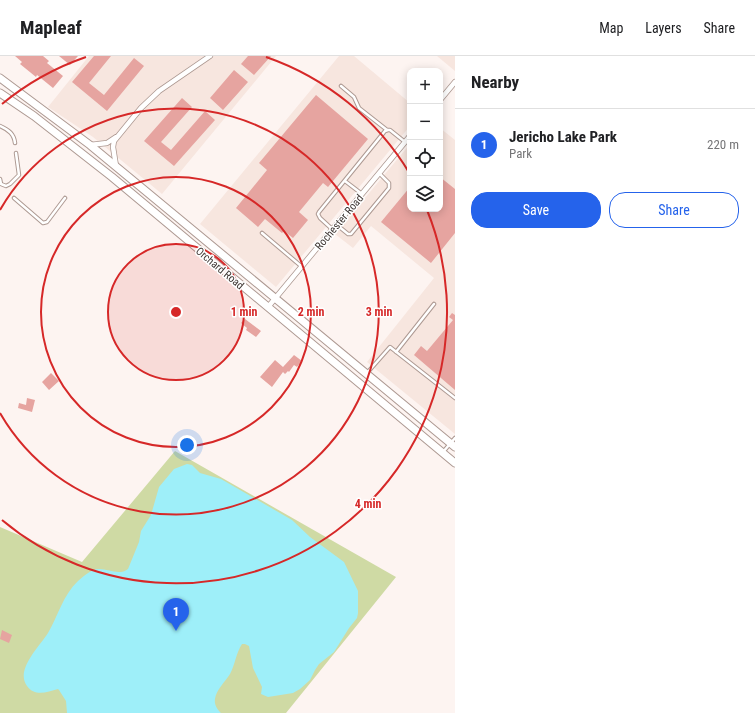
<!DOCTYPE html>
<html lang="en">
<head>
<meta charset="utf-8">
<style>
  body { margin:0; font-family:"Roboto Condensed",sans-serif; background:#f2f2f2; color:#202124 }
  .controls { position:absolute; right:12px; top:12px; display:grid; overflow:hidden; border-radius:8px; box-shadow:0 2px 10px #0003 }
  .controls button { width:36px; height:36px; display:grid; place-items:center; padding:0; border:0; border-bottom:1px solid #e0e0e0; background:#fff; color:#202124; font:20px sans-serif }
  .you { position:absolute; left:187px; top:389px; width:14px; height:14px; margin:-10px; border:3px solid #fff; border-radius:50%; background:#1a73e8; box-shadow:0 0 0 6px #1a73e833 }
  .badge { display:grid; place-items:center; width:26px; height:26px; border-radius:50%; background:#2563eb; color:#fff; font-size:13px; font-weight:700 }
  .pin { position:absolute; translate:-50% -33px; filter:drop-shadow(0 1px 2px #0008) }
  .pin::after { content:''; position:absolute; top:21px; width:14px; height:12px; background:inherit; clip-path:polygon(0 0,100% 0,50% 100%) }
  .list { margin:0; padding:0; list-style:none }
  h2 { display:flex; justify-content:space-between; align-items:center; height:52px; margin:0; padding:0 16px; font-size:17px }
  h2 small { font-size:13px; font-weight:400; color:#757577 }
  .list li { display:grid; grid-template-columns:26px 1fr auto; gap:12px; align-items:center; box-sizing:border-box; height:72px; padding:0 16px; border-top:1px solid #e0e0e0 }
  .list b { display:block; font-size:15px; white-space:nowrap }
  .list p { margin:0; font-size:13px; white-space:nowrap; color:#757577 }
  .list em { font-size:13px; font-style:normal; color:#757577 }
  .actions { display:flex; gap:8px; padding:12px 16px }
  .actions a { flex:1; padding:9px 0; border:1px solid #2563eb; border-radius:16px; text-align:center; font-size:14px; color:#2563eb }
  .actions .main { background:#2563eb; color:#fff }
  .icon { flex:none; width:22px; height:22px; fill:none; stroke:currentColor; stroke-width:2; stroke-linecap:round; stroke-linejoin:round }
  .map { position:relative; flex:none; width:455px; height:657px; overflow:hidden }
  header { display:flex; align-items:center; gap:24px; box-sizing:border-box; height:56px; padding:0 20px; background:#fff; border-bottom:1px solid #e0e0e0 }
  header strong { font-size:19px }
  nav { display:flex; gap:22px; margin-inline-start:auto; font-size:14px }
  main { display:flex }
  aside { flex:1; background:#fff }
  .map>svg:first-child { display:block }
</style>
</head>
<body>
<header>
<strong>Mapleaf</strong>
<nav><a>Map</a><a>Layers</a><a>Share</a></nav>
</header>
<main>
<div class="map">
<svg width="455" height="657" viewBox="0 0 455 657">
  <rect width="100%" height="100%" fill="#fdf4f1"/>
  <path fill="#f7e6df" d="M89,0H276L162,138L93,81L48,51Z
    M339,0H354L410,47V70L276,231L200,168Z
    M437,0H455V15Z
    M440,72L455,84V378L367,306L434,222L371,170L353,192L335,178L410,88V153H440Z"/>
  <path fill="#cfdaa4" d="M175,395L396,521L286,657H0V471L82,506Z"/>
  <path fill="#9eeff9" d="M187,408L192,409L200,417L221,423L292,464L310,481L344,506L358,535V557L357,562L349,572L334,596L319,608L315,614L310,624L300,633L293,637L268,641L261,638L262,631L253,612L249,590L245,588H242C236,597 235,609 230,618C225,626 216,634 215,643C214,649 218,654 221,657H67L66,645L59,634L58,633C47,636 35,641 27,630C15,614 39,591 48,577C58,560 63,539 78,525C84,520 91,513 99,513C109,513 119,520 128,513L139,486L141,475L151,459L159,431L174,413Z"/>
  <path fill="#e6a4a0" d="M15,0H43L49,5L47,7L63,20L53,32L37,19L36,21L20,8L22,6Z
    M59,0H78L70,9Z
    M94,0H111L89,27L104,39L134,2L144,10L107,55L72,26Z
    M248,0H271L254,19L241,8Z
    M234,14L248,26L223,54L210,42Z
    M316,39L368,83L328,131L323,127L299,156L308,164L293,182L284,175L282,177L265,163L258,171L236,152L267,114L259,107Z
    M182,42L192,51L161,86L171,94L205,55L215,64L174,110L144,85Z
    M440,121L455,133V177L431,207L381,166L410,131V153H440Z
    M452,257L455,259V334L414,299L421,290L427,295L453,264L449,261Z
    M245,263L261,275L256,281L246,274L247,272L241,267Z
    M294,299L302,305L297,311L294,309L289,316L288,315L285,318L283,316L272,331L260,321L275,304L283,311Z
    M51,317L59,325L49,334L42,326Z
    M27,342L35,344L32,356L18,352L19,347L26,349Z
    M2,574L12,579L9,587L0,583Z"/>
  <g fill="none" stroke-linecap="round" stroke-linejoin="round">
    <defs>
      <path id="lane" d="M341,30L354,41L359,52L387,74
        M0,70C9,74 14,78 15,87
        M0,123L1,128L6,130L10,128L19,119L16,97
        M345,125L362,138
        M14,142L43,167L47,166L65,142
        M337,169L348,178H351L389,132V127L379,117
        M332,173L320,162L318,158L319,156L385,75L388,74H390L405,86
        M262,177L301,210
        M396,296L434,248
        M367,317L390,291L455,342
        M443,396L455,382"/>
      <path id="street" d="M440,44L455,26
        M90,89L107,87L116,81
        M116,110L113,91L114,85L141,52L159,35L210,0
        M268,251L410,80"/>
      <path id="primary" d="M0,22L90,89L455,391
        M0,37L34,60L112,121L455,407"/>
    </defs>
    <use href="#lane" stroke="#ad9992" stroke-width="4.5"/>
    <use href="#street" stroke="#ad9992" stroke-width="6"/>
    <use href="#primary" stroke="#ad9992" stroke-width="9"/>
    <use href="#lane" stroke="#fff" stroke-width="2.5"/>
    <use href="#street" stroke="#fff" stroke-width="4.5"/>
    <use href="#primary" stroke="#fff" stroke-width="7"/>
  </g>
  <circle cx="176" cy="256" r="68" fill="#d62828" fill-opacity=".12"/>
  <g fill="none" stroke="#d62828" stroke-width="2">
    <circle cx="176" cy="256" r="68"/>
    <circle cx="176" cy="256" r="135"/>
    <path d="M0 154A203 203 0 1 1 0 357"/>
    <path d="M2 48A271 271 0 0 1 86 1M266 1A271 271 0 0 1 410 118M427 154A271 271 0 0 1 2 464"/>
  </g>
  <g text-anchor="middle" stroke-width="3" stroke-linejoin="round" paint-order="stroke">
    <g font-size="11" fill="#3e3633" stroke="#fff">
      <text transform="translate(339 166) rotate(-50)" y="4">Rochester Road</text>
      <text transform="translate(220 212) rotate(40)" y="4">Orchard Road</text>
    </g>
  </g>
  <circle cx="176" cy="256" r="6" fill="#d62828" stroke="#fff" stroke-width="2"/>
  <g font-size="12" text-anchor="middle" font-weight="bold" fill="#d62828" stroke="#fff" stroke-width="3" stroke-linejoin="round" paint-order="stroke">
    <text x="244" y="260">1 min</text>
    <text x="311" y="260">2 min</text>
    <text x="379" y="260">3 min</text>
    <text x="368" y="452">4 min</text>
  </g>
</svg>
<div class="controls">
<button>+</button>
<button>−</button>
<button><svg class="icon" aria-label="locate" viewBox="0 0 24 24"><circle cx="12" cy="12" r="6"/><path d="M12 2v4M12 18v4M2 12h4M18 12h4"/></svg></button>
<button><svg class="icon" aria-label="layers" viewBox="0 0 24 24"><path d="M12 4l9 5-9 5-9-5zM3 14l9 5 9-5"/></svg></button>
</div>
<div class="you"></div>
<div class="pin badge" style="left:176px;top:575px">1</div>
</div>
<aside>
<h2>Nearby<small></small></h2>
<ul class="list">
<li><span class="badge">1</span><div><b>Jericho Lake Park</b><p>Park</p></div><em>220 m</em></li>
</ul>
<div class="actions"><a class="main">Save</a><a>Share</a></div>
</aside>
</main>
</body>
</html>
